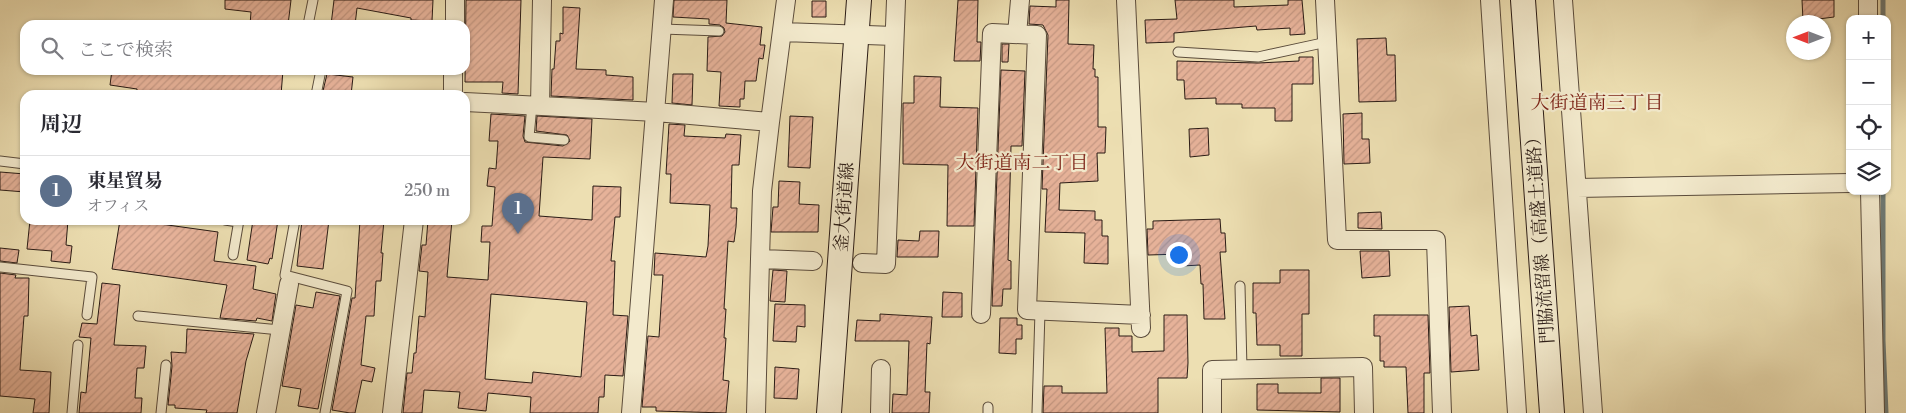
<!DOCTYPE html>
<html lang="ja">
<head>
<meta charset="utf-8">
<style>
  body { margin:0; font-family:"Libre Bodoni","Noto Serif JP",serif; background:#f7f7f7; color:#2b2b33 }
  .controls { position:absolute; right:15px; top:15px; display:grid; overflow:hidden; border-radius:10px; box-shadow:0 1px 4px #0004 }
  .controls button { width:45px; height:45px; display:grid; place-items:center; padding:0; border:0; border-bottom:1px solid #e1e1e2; background:#fff; color:#2b2b33; font:25px sans-serif }
  .compass { position:absolute; left:1786px; top:15px; width:45px; height:45px; border-radius:50%; background:#fff; box-shadow:0 1px 4px #0004; rotate:270deg }
  .you { position:absolute; left:1178px; top:254px; width:18px; height:18px; margin:-12px; border:4px solid #fff; border-radius:50%; background:#1a73e8; box-shadow:0 0 0 8px #1a73e833 }
  .badge { display:grid; place-items:center; width:32px; height:32px; border-radius:50%; background:#0f766e; color:#fff; font-size:16px; font-weight:700 }
  .pin { position:absolute; translate:-50% -41px; filter:drop-shadow(0 1px 2px #0008) }
  .pin::after { content:''; position:absolute; top:26px; width:18px; height:15px; background:inherit; clip-path:polygon(0 0,100% 0,50% 100%) }
  .list { margin:0; padding:0; list-style:none }
  h2 { display:flex; justify-content:space-between; align-items:center; height:65px; margin:0; padding:0 20px; font-size:21px }
  h2 small { font-size:16px; font-weight:400; color:#7c7c81 }
  .list li { display:grid; grid-template-columns:32px 1fr auto; gap:15px; align-items:center; box-sizing:border-box; height:70px; padding:0 20px; border-top:1px solid #e1e1e2 }
  .list b { display:block; font-size:19px; white-space:nowrap }
  .list p { margin:0; font-size:16px; white-space:nowrap; color:#7c7c81 }
  .list em { font-size:16px; font-style:normal; color:#7c7c81 }
  .icon { flex:none; width:28px; height:28px; fill:none; stroke:currentColor; stroke-width:2; stroke-linecap:round; stroke-linejoin:round }
  .map { position:relative; flex:none; width:1906px; height:413px; overflow:hidden }
  .search { position:absolute; background:#fff; box-shadow:0 1px 4px #0004; left:20px; top:20px; width:450px; height:55px; display:flex; align-items:center; gap:12px; box-sizing:border-box; padding:0 18px; border-radius:15px; color:#7c7c81; font-size:19px }
  .panel { position:absolute; background:#fff; box-shadow:0 1px 4px #0004; left:20px; top:90px; width:450px; height:135px; border-radius:15px }
  .map>svg:first-child { display:block }
</style>
</head>
<body>
<div class="map">
<svg width="1906" height="413" viewBox="0 0 1906 413">
  <defs>
    <pattern id="building-hatch" width="6" height="6" patternUnits="userSpaceOnUse" patternTransform="scale(1.25)"><rect width="6" height="6" fill="#e6b299"/><path d="M-1 1l2-2M0 6l6-6M5 7l2-2" fill="none" stroke="#c59883"/></pattern>
  </defs>
  <rect width="100%" height="100%" fill="#eddfb2"/>
  <filter id="stains"><feTurbulence type="fractalNoise" baseFrequency=".004" numOctaves="4"/><feColorMatrix values="0 0 0 0 .2 0 0 0 0 .09 0 0 0 0 .02 0 0 0 .5 -.17"/></filter>
  <radialGradient id="worn" r=".72"><stop offset=".6" stop-color="#630" stop-opacity="0"/><stop offset="1" stop-color="#630" stop-opacity=".3"/></radialGradient>
  <g fill="none" stroke-linecap="round" stroke-linejoin="round">
    <path stroke="#6e7a75" stroke-width="5" d="M1883,0V19
      M1883,191V340L1886,413"/>
  </g>
  <path fill="url(#building-hatch)" stroke="#2a1b15" fill-rule="evenodd" d="M225,0H291L288,25H250L251,12L225,9Z
    M334,0H433L432,21L411,20V18L357,8L355,25H331Z
    M466,0H521L518,94L502,93L503,82H465Z
    M674,0H727L726,23L762,27L760,45H765L763,59L759,58L756,81H745L744,99H740V107L719,106L721,72L707,71L708,37L722,36L725,32L724,28L720,25L709,24V19L673,17Z
    M958,0H978L977,42H981L980,61H954Z
    M1056,0H1069L1068,44L1094,45L1093,69H1095V77H1098V127H1106L1105,153H1097L1098,181L1060,183L1059,210L1095,211V220H1102V236H1108V264L1084,263L1085,233L1045,232L1047,189H1042L1048,35L1043,25L1029,24L1030,6L1056,7Z
    M1175,0H1234V7L1288,5V0H1302L1305,34L1290,35V28L1257,30L1256,26L1174,33V42L1146,43L1145,20L1177,19Z
    M1802,0H1834V17L1803,21Z
    M812,1H826V17H812Z
    M563,7L580,8L576,69L606,70V75L633,77V100L551,96L552,69H554L556,41H560V33L563,34Z
    M1386,38L1387,55H1395L1396,101L1359,102L1357,39Z
    M1002,44H1009L1008,62H1002Z
    M1299,57H1313V84H1292V121H1275V108H1242V104H1216V98L1185,99L1184,80H1177V61L1258,63L1299,61Z
    M112,70H283L281,95H137V89L110,85Z
    M1001,70L1025,71L1022,146H1011L1008,260L1011,261V289H1003L1002,306H992Z
    M327,74L353,77L351,95H322Z
    M673,74H693L692,105L672,103Z
    M914,76L941,77L940,107L978,108L974,226H947L948,165L903,164V103H914Z
    M1362,113V139H1369L1370,163L1344,164L1343,114Z
    M491,114L525,116L523,136L525,142L563,146L570,141L567,135L536,131L537,116L592,119L590,159L543,157L539,216L592,220L593,186L621,187L620,217H615L611,261H615L613,315L628,316L623,376L605,375L604,397H599L598,413H530L531,397L488,393L486,411L458,408L460,392L424,390L422,413H403L407,373H412L414,353H416L419,316L425,317L428,272L419,271L422,245H426L428,220H452L447,277L488,280L490,242H481L482,226H492L495,187L487,186L489,168L496,169L498,141H489ZM491,294L587,302L581,377L533,372L532,383L485,379Z
    M790,116L813,117L810,168L788,167Z
    M669,124L685,125L684,136L725,138L726,134L741,135L739,165H732L731,208H737L736,227L734,242L728,241L724,309H726L724,338H726L723,380L729,381L726,413L656,411V407H642L648,336L659,337L663,275H654L655,253L706,257L708,246L710,205L670,203L671,174H666Z
    M1208,128L1209,155L1190,157L1189,129Z
    M0,172L25,174V192L0,190Z
    M779,181L800,182L799,204L819,205L818,232H771L773,207H778Z
    M1381,212L1382,229L1358,228V213Z
    M1220,219L1221,233H1225L1226,252H1220L1225,319H1204L1203,284H1201L1200,265L1182,266V254L1148,255L1147,229H1153V221Z
    M30,220H68L66,245L72,246L70,263L51,261L52,251L27,249Z
    M120,220H146V222L218,232L214,261L256,266L253,289L276,294L272,321L257,318L256,321L220,318L227,285L112,269Z
    M253,220H278L272,259L270,258L268,264L247,260Z
    M302,220H329L323,269L297,266Z
    M360,220H384L381,253H383L381,281H376L374,316H366L361,365L375,368L372,382L362,380L355,413H350L332,410L352,298H355Z
    M920,231H939L938,257H897L898,240L919,241Z
    M0,248L19,250L17,263L0,261Z
    M1360,251H1389L1390,276L1362,278Z
    M773,270L787,271L785,302L770,301Z
    M1280,270H1309V314H1302V356H1280V345H1257L1256,313H1253V283H1280Z
    M0,273L16,275L15,278H29L28,316H24L20,370L51,372L49,413H33L35,399L0,396Z
    M102,283L120,285L114,345L146,346L144,368H137L135,398H142L141,413H79L81,392L86,393L91,338L79,337L82,323L97,324Z
    M316,292L340,296L318,409L298,406L301,389L282,386L296,305L313,308Z
    M943,292L962,293V317H942Z
    M775,304L805,305V327L797,326L796,342L773,341Z
    M1469,306L1471,336L1477,335L1479,370L1451,372L1449,307Z
    M880,314L932,317L930,344L927,343L925,392H930L929,413H892L893,394L907,395L909,341H855L857,320L880,321Z
    M1164,315H1187L1188,363L1187,378H1158V413H1043L1044,386H1062V393H1107L1105,328H1119V336H1132V352L1164,351Z
    M1374,315H1428L1430,373H1424V413H1408L1406,367H1384V361H1380V336H1374Z
    M1000,318H1017V325H1022V339H1016V354L999,353Z
    M187,329L254,334L246,361L237,413H206L207,410L175,408V405H168L172,366L171,352L186,353Z
    M775,367L799,369L797,399L774,398Z
    M1321,378H1340V412L1257,410V384H1278V393H1321Z"/>
  <g fill="none" stroke-linecap="round" stroke-linejoin="round">
    <defs>
      <path id="lane" d="M308,25L313,0
        M662,29L719,31
        M1178,52L1258,57L1327,42
        M316,95L321,70
        M532,105L529,137L564,140
        M0,161L25,164
        M225,220L238,222
        M295,220L285,275L347,291L325,413
        M233,255L239,220
        M0,267L92,277L87,315
        M1240,286L1242,369
        M138,316L280,330
        M72,413L78,345
        M161,413L166,365
        M988,413V407
        M1037,413L1040,311"/>
      <path id="street" d="M1126,0L1141,328
        M1325,0L1337,240H1436L1442,413
        M1490,0L1517,413
        M1563,0L1593,413
        M1868,0V19
        M455,25V0
        M783,32L894,36
        M1017,34L1020,0
        M453,95V70
        M465,102L656,112L770,122L762,191L760,259L813,261
        M540,106L542,0
        M770,122L786,0
        M1577,188L1850,183
        M1870,191L1875,413
        M862,263L886,264L896,0
        M981,314L992,33L1037,35L1027,310L1141,315
        M266,413L289,284
        M392,413L414,220
        M631,413L664,0
        M756,413L760,259
        M880,413L881,369
        M1212,413V370L1363,367L1364,413"/>
      <path id="secondary" d="M1523,0L1552,413
        M829,413L859,0"/>
    </defs>
    <use href="#lane" stroke="#5b4c3c" stroke-width="11"/>
    <use href="#street" stroke="#5b4c3c" stroke-width="20"/>
    <use href="#secondary" stroke="#2a1b15" stroke-width="26"/>
    <use href="#lane" stroke="#f3eacd" stroke-width="9"/>
    <use href="#street" stroke="#f3eacd" stroke-width="18"/>
    <use href="#secondary" stroke="#f3eacd" stroke-width="24"/>
  </g>
  <g text-anchor="middle" stroke-width="4.5" stroke-linejoin="round" paint-order="stroke">
    <g font-size="18" fill="#2a1b15" stroke="#f3eacd">
      <text transform="translate(844 207) rotate(-86)" y="6">釜大街道線</text>
      <text transform="translate(1540 236) rotate(-94)" y="6">門脇流留線（高盛土道路）</text>
    </g>
    <g font-size="19" fill="#7a1f14" stroke="#f3eacd">
      <text x="1597" y="109">大街道南三丁目</text>
      <text x="1022" y="169">大街道南二丁目</text>
    </g>
  </g>
  <rect width="100%" height="100%" filter="url(#stains)"/>
  <rect width="100%" height="100%" fill="url(#worn)"/>
</svg>
<div class="controls">
<button>+</button>
<button>−</button>
<button><svg class="icon" aria-label="locate" viewBox="0 0 24 24"><circle cx="12" cy="12" r="6"/><path d="M12 2v4M12 18v4M2 12h4M18 12h4"/></svg></button>
<button><svg class="icon" aria-label="layers" viewBox="0 0 24 24"><path d="M12 4l9 5-9 5-9-5zM3 14l9 5 9-5"/></svg></button>
</div>
<svg class="compass" viewBox="-18 -18 36 36"><path d="M0-13l5 13h-10z" fill="#e53935"/><path d="M0 13l5-13h-10z" fill="#7c7c81"/></svg>
<div class="you"></div>
<div class="pin badge" style="left:518px;top:234px;background:#5c6f8a">1</div>
<div class="search"><svg class="icon" aria-label="search" viewBox="0 0 24 24"><circle cx="10" cy="10" r="6"/><path d="M15 15l6 6"/></svg>ここで検索</div>
<section class="panel">
<h2>周辺<small></small></h2>
<ul class="list">
<li><span class="badge" style="background:#5c6f8a">1</span><div><b>東星貿易</b><p>オフィス</p></div><em>250 m</em></li>
</ul>
</section>
</div>
</body>
</html>
